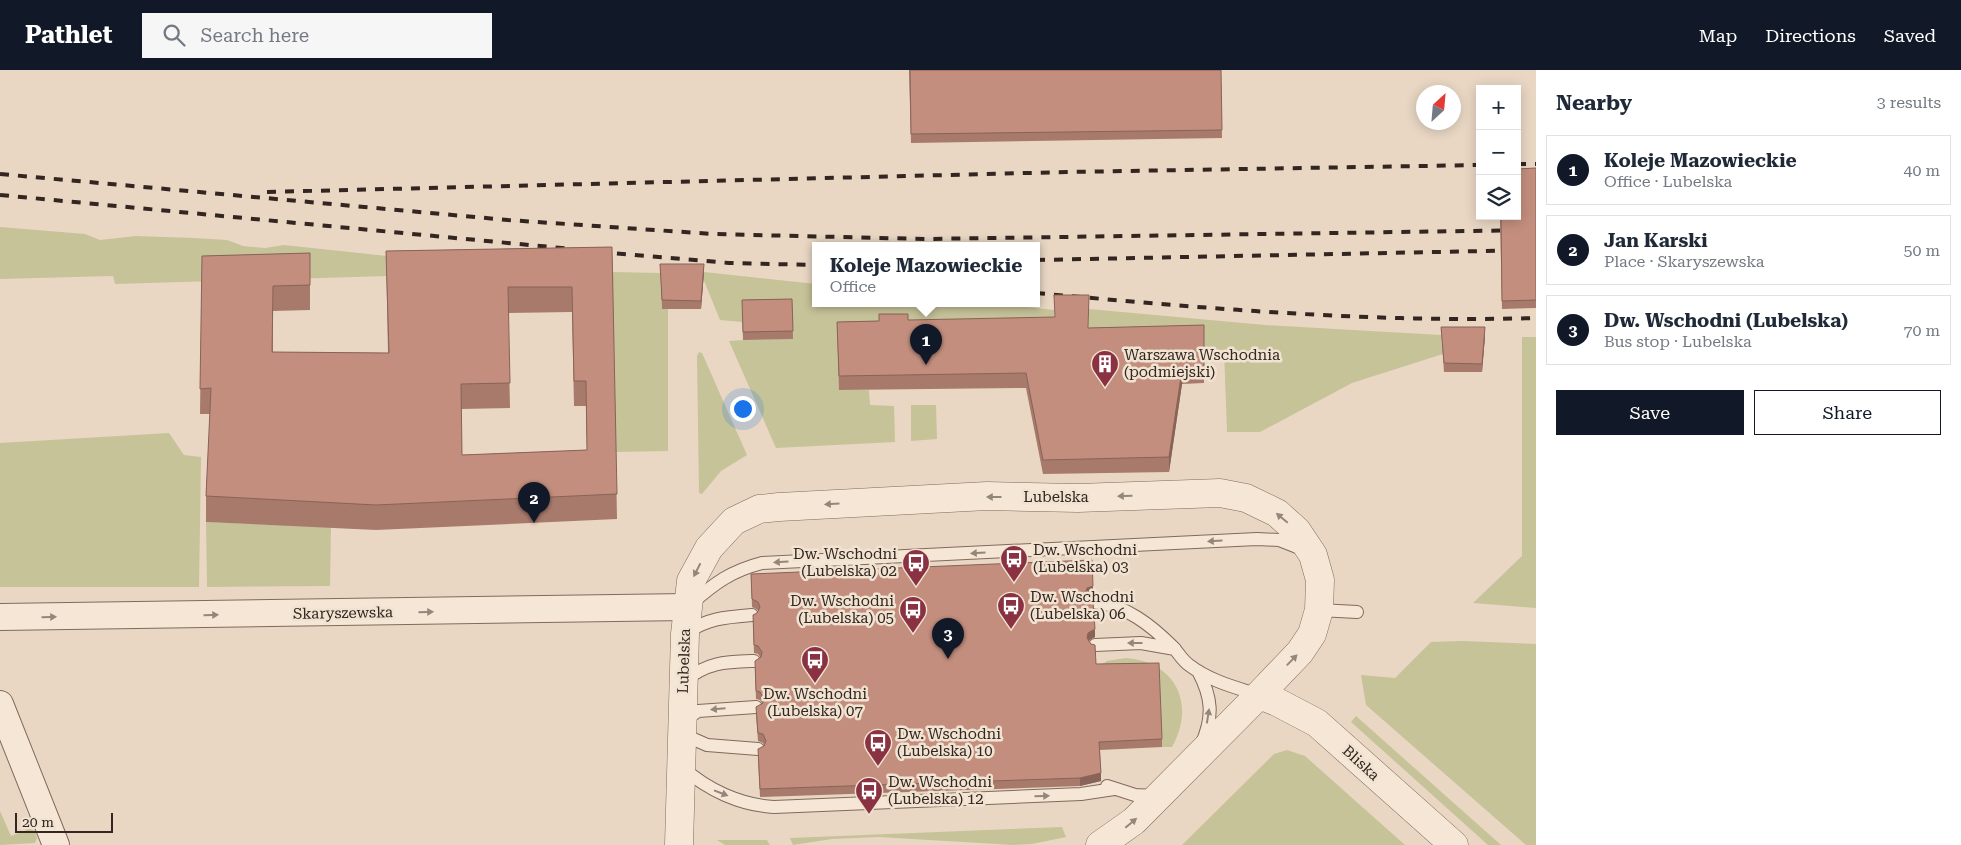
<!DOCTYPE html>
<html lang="en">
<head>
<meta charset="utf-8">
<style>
  body { margin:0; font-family:"Roboto Serif",serif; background:#f6f6f7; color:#1f2937 }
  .controls { position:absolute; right:15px; top:15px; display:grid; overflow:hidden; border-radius:0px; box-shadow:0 2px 12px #0003 }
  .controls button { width:45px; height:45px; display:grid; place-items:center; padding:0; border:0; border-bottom:1px solid #e0e1e3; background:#fff; color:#1f2937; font:25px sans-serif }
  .compass { position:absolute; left:1416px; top:15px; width:45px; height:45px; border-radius:50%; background:#fff; box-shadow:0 2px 12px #0003; rotate:26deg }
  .scale { position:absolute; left:15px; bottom:12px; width:98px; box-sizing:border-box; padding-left:5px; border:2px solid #33251f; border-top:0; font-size:14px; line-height:18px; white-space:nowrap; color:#33251f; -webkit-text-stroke:4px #f1e3d2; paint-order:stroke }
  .you { position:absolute; left:742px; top:338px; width:18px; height:18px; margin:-12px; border:4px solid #fff; border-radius:50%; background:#1a73e8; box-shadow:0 0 0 8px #1a73e833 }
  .badge { display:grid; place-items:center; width:32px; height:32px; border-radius:50%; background:#111827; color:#fff; font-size:16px; font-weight:700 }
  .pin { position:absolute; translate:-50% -41px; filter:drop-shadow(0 1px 2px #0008) }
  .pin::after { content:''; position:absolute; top:26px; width:18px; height:15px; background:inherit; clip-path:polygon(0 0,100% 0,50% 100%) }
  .popup { position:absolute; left:812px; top:172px; width:228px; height:65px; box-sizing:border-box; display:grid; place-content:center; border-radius:0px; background:#fff; filter:drop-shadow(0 1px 4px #0005); font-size:16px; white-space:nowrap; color:#747a83 }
  .popup b { font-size:19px; color:#1f2937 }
  .popup::after { content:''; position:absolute; left:50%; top:100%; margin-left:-10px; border:10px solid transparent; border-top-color:#fff }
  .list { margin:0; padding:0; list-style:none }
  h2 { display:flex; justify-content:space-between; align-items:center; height:65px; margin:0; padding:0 20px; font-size:21px }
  h2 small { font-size:16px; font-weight:400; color:#747a83 }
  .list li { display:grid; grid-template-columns:32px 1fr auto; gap:15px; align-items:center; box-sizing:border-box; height:70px; margin:0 10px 10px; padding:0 10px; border:1px solid #e0e1e3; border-radius:0px }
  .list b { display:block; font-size:19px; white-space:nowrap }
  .list p { margin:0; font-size:16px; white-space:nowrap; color:#747a83 }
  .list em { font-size:16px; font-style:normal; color:#747a83 }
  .actions { display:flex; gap:10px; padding:15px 20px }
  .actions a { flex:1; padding:11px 0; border:1px solid #111827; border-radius:0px; text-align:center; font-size:18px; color:#111827 }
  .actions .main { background:#111827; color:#fff }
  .icon { flex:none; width:28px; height:28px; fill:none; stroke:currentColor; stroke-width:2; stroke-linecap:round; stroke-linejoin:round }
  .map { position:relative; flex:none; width:1536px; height:775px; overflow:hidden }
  header { display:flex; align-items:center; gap:30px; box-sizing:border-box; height:70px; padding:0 25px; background:#111827; color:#fff }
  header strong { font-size:24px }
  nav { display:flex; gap:28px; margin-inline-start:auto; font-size:18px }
  .search { width:350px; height:45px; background:#f6f6f7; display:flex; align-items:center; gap:12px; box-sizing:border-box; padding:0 18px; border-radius:0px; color:#747a83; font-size:19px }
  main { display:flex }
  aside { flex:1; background:#fff }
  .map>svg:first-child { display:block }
</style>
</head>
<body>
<header>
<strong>Pathlet</strong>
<div class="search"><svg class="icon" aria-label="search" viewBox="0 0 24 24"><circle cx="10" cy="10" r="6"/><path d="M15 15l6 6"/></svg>Search here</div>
<nav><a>Map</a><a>Directions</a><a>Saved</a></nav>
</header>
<main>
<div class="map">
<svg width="1536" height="775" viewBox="0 0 1536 775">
  <rect width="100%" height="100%" fill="#e9d7c4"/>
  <path fill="#c6c399" d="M0,157L85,164L100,170L136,166L194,168L227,170L243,176L265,178L284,175L387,186L388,206L115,214L113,206L0,209Z
    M612,202L660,203L662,239H668V381L615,382Z
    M704,202L816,214V234H999L1054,240L1055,272L839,320H869L870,335L894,336L895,372L776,378L729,271L743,270L742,238V252L720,250L703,208Z
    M1089,239L1265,255L1441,265L1443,284L1352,313L1260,362H1227L1224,280L1088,272Z
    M1522,267H1536V538L1473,533L1522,486Z
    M699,282L702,283L747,385L721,401L702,424L699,423L697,286Z
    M911,335H936L937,369L911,371Z
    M169,363L184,385L201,387L199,517H0V373Z
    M206,452L331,457L330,516L207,517Z
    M1463,571L1536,574V775H1526L1366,635L1361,605L1395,608L1431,572Z
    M1126,588C1176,592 1196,634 1172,677H1162L1101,595L1107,591Z
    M1356,646L1501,775H1488L1351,652Z
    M1287,680L1305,686L1405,775H1182L1274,684Z
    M0,741L11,766L29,759L35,761L37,768L35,773L0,775Z
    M1062,757L1066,767L1032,774L1013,775L879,767L832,769L793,775L790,768Z
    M717,770H767L770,775H725Z"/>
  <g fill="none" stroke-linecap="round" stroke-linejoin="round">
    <defs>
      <path id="service" d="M1093,532C1125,534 1152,556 1174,578C1179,584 1183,591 1189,595C1210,611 1234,617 1259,625
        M692,533C715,513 731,501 762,493L1257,469L1279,470L1302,479
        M1319,540L1357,542
        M686,563C708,548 727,547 752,545
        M1095,575L1141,573L1175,579
        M1198,601C1212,627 1214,647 1201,675
        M684,611C708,592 725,592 754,591
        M682,652L698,641L756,637
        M682,664L707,675L758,679
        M683,698C708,720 740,735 774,737L1081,724L1114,719
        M1107,716L1135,725L1156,726"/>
      <path id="minor" d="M0,547L687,537
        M0,634L56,775"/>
      <path id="tertiary" d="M1259,625L1277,632L1317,653L1454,775
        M679,775L685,564L691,511L709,478L734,451L759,439L779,437L987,426L1078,428L1220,423L1246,428L1277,443L1297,461L1313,485L1320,510L1319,540L1312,564L1300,582L1259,625L1134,751L1100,775"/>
    </defs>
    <use href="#service" stroke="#816a5c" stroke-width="14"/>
    <use href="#minor" stroke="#816a5c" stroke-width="28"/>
    <use href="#tertiary" stroke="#816a5c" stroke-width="29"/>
    <use href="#service" stroke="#f5e6d6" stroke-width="12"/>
    <use href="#minor" stroke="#f5e6d6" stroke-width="26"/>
    <use href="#tertiary" stroke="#f5e6d6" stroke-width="28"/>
    <path stroke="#33251f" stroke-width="4" stroke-dasharray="9 9" stroke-linecap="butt" d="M1517,94H1536
      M0,104L508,150L713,164L925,169L1536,160
      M267,122L1067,102L1480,95
      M0,125L572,179
      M599,182L729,193L816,195
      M1036,190L1536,180
      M1036,223C1202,238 1369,253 1536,248"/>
  </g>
  <path fill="#a87a6c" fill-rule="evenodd" d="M909,0H1221L1222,68L911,73Z
    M1536,98V238L1502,239L1500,146Z
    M612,177L617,449L376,460L206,452V426L210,344H200L202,186L310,183V240L273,241V282L388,283L386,181ZM572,242L574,336H586L587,380L462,385L461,339L510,338L508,243Z
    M660,194L704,202L701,239H662Z
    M792,229L793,269L743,270L742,230Z
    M908,250L1088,258L1204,255V313L1182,314L1169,402L1043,404L1026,318L839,320L837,252Z
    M1441,257L1485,266L1482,302H1444Z
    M751,504L1093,524L1087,527L1095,567L1089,570L1096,594L1162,669V677L1100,680L1101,711L1080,716L760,727L758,687L764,676L763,673L758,671L756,645L762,633L760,630L756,629L755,599L760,587L758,584L754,583L753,553L758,540L752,537Z"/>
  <path fill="#886358" d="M704,194V202L701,239V231Z
    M1485,257V266L1482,302V294Z
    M1182,300V314L1169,402V387Z
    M1093,516V524L1087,527L1085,531V523L1087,518Z
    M1095,559V567L1088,571L1087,568L1088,563Z
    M1101,703V711L1080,716V708Z"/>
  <path fill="#c38e7d" stroke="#886358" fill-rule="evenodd" d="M910,0H1221L1222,60L911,64Z
    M1536,98V230L1502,231L1501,146H1517V99Z
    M612,177L617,424L376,435L206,426L211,318L200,319L202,186L310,183V215L273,216L272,282L389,283L386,181ZM508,217H572L574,311H586L587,380L462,385L461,314L510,313Z
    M660,194H704L701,231L662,230Z
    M1054,225H1089L1088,258L1204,255V299L1182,300L1169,387L1043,390L1026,303L839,306L837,252L879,251V244H908V250L1055,247Z
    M792,229L793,261L743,262L742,230Z
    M1441,257H1485L1482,294L1444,293Z
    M1092,490L1093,516L1087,518L1085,523L1088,530L1093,532L1095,559L1088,563L1087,568L1091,574L1095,575L1096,594L1159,593L1162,669L1099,672L1101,703L1080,708L760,719L758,679L764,676L766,671L763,664L758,663L756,637L763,633L764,628L760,622L756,621L755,591L761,587L762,582L758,576L754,575L753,545L757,543L760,537L758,532L752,529L751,504Z"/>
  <defs><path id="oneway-solid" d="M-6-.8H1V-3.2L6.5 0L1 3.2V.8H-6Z" transform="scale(1.25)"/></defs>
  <g fill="#94867a">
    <use href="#oneway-solid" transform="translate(1125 426) rotate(178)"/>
    <use href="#oneway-solid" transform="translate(994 427) rotate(-180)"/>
    <use href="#oneway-solid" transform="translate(832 434) rotate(177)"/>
    <use href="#oneway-solid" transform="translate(1282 448) rotate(-140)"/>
    <use href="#oneway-solid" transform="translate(1215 471) rotate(177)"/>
    <use href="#oneway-solid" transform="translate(978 483) rotate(177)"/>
    <use href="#oneway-solid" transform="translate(781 492) rotate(177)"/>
    <use href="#oneway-solid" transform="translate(697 500) rotate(117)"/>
    <use href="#oneway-solid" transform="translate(426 542) rotate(-1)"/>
    <use href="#oneway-solid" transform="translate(211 545) rotate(-1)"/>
    <use href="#oneway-solid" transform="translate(49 547) rotate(-1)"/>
    <use href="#oneway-solid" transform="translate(1135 573) rotate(180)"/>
    <use href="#oneway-solid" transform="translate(1292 590) rotate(-46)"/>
    <use href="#oneway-solid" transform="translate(718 639) rotate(175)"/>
    <use href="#oneway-solid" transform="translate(1208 646) rotate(-81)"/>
    <use href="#oneway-solid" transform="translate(721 723) rotate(21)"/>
    <use href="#oneway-solid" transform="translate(1042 726) rotate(-2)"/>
    <use href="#oneway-solid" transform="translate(1131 753) rotate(-40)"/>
  </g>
  <defs>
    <symbol id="building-pin" viewBox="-11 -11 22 30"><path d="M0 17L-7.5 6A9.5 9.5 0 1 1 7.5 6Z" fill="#8a3242" stroke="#f1e3d2"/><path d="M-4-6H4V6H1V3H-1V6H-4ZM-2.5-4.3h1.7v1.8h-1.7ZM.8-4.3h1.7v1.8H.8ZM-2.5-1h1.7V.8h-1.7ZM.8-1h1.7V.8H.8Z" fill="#fff"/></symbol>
    <symbol id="bus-pin" viewBox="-11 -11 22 30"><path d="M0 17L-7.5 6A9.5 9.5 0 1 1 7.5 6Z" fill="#8a3242" stroke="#f1e3d2"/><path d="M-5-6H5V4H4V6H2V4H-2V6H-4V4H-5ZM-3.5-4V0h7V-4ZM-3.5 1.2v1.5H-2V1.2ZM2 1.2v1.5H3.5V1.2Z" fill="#fff"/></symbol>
  </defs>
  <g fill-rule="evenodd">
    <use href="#building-pin" x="1089" y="278" width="32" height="43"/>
    <use href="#bus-pin" x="998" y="473" width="32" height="43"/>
    <use href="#bus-pin" x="900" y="477" width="32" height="43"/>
    <use href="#bus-pin" x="995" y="520" width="32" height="43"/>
    <use href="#bus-pin" x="897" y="524" width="32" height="43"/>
    <use href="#bus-pin" x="799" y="574" width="32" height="43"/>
    <use href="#bus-pin" x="862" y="657" width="32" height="43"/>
    <use href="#bus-pin" x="853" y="705" width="32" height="43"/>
  </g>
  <g text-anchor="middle" stroke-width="5" stroke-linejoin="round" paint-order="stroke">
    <g font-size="15" fill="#33251f" stroke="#f1e3d2" text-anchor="start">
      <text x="1124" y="290">Warszawa Wschodnia<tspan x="1124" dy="17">(podmiejski)</tspan></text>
      <text x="1033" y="485">Dw. Wschodni<tspan x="1033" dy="17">(Lubelska) 03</tspan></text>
      <text x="897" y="489" text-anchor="end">Dw. Wschodni<tspan x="897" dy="17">(Lubelska) 02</tspan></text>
      <text x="1030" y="532">Dw. Wschodni<tspan x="1030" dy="17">(Lubelska) 06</tspan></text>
      <text x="894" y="536" text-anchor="end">Dw. Wschodni<tspan x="894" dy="17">(Lubelska) 05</tspan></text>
      <text x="815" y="629" text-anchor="middle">Dw. Wschodni<tspan x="815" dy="17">(Lubelska) 07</tspan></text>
      <text x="897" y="669">Dw. Wschodni<tspan x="897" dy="17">(Lubelska) 10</tspan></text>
      <text x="888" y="717">Dw. Wschodni<tspan x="888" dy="17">(Lubelska) 12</tspan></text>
    </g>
    <g font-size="15" fill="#33251f" stroke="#f1e3d2">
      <text x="1056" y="432">Lubelska</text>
      <text transform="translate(343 543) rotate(-1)" y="5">Skaryszewska</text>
      <text transform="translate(684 591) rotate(-88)" y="5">Lubelska</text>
      <text transform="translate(1361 693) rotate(42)" y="5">Bliska</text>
    </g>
  </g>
</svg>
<div class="controls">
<button>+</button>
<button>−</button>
<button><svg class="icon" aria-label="layers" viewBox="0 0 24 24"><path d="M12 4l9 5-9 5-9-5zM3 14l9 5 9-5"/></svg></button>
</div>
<svg class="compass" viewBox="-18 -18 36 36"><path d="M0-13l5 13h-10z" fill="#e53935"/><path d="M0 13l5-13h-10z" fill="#747a83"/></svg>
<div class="scale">20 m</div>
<div class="you"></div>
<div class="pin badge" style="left:926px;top:295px">1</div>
<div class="popup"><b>Koleje Mazowieckie</b>Office</div>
<div class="pin badge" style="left:534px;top:453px">2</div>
<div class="pin badge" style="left:948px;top:589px">3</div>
</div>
<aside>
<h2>Nearby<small>3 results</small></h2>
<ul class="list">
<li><span class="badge">1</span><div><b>Koleje Mazowieckie</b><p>Office · Lubelska</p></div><em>40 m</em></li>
<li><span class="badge">2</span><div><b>Jan Karski</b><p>Place · Skaryszewska</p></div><em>50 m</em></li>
<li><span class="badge">3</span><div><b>Dw. Wschodni (Lubelska)</b><p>Bus stop · Lubelska</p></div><em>70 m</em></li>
</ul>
<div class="actions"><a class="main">Save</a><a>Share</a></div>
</aside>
</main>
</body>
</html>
